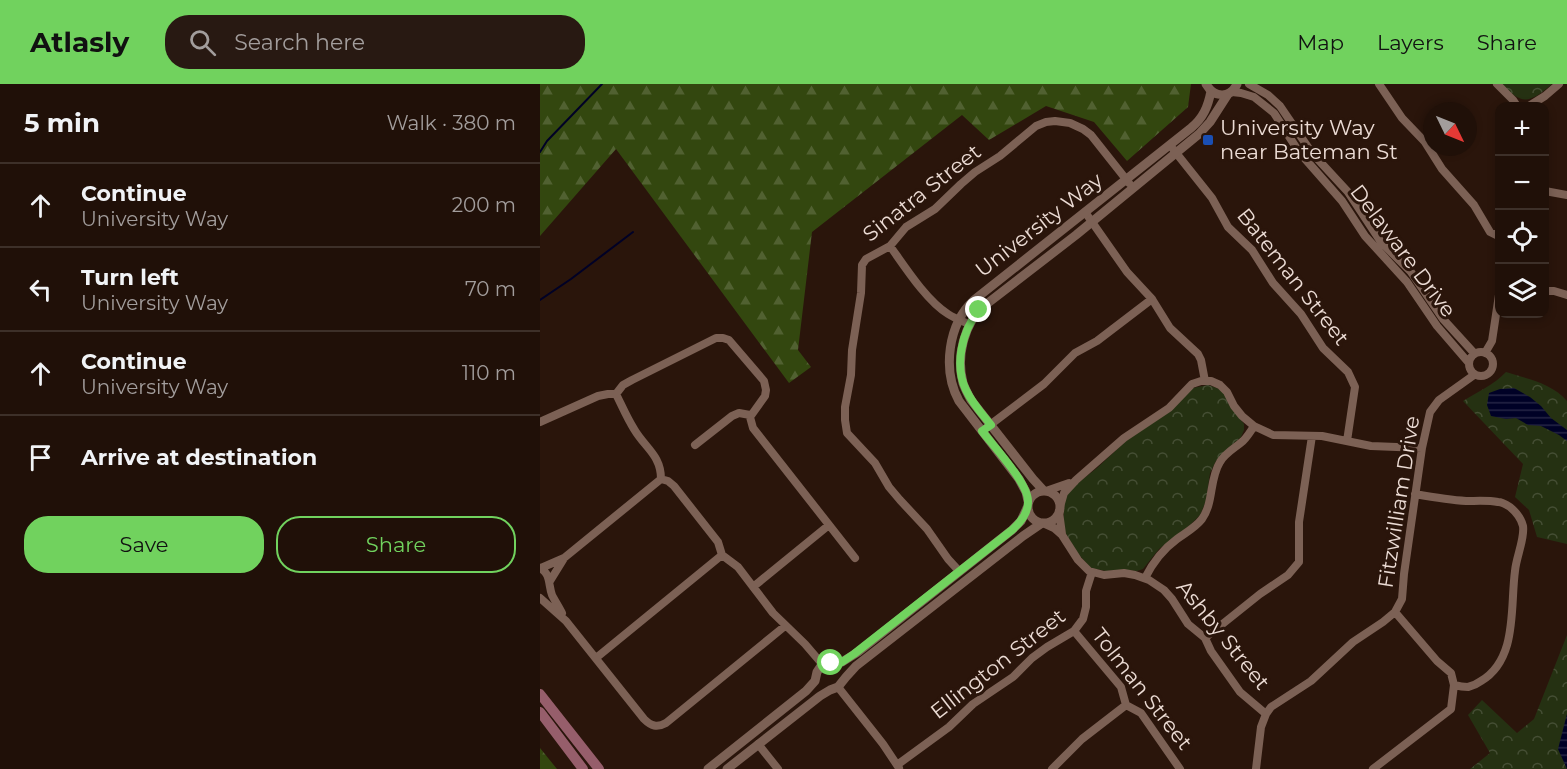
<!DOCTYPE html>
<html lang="en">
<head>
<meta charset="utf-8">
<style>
  body { margin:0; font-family:Montserrat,sans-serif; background:#281912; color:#f1f3f6 }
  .controls { position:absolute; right:18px; top:18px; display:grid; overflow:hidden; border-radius:12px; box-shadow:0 3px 9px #0003 }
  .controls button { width:54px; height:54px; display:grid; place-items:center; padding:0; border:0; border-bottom:2px solid #3d3029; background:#201008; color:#f1f3f6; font:30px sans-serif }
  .compass { position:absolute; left:883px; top:18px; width:54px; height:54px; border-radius:50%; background:#201008; box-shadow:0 3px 9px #0003; rotate:133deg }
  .stop { position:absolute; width:18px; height:18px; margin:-14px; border:4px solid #71d25e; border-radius:50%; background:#fff }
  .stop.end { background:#71d25e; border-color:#fff; box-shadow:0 2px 6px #0008 }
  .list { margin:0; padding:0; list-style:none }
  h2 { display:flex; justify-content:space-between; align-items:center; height:78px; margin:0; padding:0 24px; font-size:26px }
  h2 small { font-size:20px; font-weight:400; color:#a29d9c }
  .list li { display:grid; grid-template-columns:39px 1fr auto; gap:18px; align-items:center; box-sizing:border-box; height:84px; padding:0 24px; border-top:2px solid #3d3029 }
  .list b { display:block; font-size:22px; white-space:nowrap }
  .list p { margin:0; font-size:20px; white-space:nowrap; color:#a29d9c }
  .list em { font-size:20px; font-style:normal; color:#a29d9c }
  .actions { display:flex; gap:12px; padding:18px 24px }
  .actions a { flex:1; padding:14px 0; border:2px solid #71d25e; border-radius:24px; text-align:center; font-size:21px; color:#71d25e }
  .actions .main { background:#71d25e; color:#111 }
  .icon { flex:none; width:33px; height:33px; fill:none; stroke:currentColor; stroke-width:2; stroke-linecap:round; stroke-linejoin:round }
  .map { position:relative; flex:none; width:1027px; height:685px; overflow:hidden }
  header { display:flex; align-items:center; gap:36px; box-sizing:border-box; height:84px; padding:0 30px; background:#71d25e; color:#111 }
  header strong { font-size:28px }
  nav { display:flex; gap:33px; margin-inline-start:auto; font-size:21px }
  .search { width:420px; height:54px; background:#281912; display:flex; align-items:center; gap:15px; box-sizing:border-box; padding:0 21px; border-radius:24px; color:#a29d9c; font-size:22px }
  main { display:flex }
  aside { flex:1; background:#201008 }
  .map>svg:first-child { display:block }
</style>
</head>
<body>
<header>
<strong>Atlasly</strong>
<div class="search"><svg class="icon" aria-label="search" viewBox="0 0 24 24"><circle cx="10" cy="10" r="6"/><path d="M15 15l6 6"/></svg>Search here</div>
<nav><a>Map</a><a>Layers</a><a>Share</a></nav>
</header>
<main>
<aside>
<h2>5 min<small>Walk · 380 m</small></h2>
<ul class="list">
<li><svg class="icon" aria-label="ahead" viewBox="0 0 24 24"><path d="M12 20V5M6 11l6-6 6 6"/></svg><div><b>Continue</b><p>University Way</p></div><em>200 m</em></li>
<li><svg class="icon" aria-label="left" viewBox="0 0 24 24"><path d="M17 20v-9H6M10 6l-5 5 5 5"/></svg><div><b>Turn left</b><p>University Way</p></div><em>70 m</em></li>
<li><svg class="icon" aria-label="ahead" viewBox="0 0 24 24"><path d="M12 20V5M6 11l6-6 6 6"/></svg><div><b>Continue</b><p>University Way</p></div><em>110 m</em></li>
<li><svg class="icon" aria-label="arrive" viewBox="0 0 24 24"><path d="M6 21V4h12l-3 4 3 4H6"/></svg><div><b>Arrive at destination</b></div></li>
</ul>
<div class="actions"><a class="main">Save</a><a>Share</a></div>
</aside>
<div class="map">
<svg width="1027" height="685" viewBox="0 0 1027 685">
  <defs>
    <pattern id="forest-firs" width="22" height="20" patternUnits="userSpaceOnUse" patternTransform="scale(1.5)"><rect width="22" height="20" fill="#33470f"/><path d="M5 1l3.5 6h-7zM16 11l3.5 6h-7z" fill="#516131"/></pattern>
    <pattern id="park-crowns" width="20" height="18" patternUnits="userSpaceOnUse" patternTransform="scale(1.5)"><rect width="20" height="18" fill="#253112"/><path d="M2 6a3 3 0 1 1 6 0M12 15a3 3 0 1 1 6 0" fill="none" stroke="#454e34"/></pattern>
    <pattern id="water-rules" width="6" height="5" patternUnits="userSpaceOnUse" patternTransform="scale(1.5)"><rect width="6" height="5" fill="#000126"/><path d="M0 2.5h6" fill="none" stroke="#252545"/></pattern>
  </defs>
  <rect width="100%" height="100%" fill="#2a150b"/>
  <path fill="url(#forest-firs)" d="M0,0H651L648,23L587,77L554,38L506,22L449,56L422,31L272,148L258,266L271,283L249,299L76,65L0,152Z
    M0,664L17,685H0Z"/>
  <path fill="url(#park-crowns)" d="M962,0H1012C990,19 982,22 962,0Z
    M966,288C987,295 1012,299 1027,317V460L997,453L989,426L975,413L983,380L923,317C937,308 954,301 966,288Z
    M668,301L677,304L683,308L693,326L704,340V346L701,353L686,366L676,377L670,389L666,417L660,431L650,441L619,465L603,485L597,487L584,486L566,487L551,484L539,471L523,445L524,417L529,406L557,384L586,357L627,329L653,304Z
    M1027,551V685H930L950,669L928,631L942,616L977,649L994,635Z"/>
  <path fill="url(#water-rules)" d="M974,304L990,313L1001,322L1011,334L1027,346V357L1019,351L1001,342L988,341L976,334L966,335L951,332L947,321L949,309L960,305Z
    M1027,630V685L1018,665Z"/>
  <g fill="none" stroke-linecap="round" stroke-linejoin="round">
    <path stroke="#000126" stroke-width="2" d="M0,68L7,57L62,0
      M0,216L31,195L93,148"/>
    <path stroke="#7c6155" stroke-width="8" d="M709,0L728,11L740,22L772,69L808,108L841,158L871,188L903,235L934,269
      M839,0L862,34L885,58L902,85L934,121L950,148L960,153
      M957,0L973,16L977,22
      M692,8L701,9L714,13L734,29L759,68L802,117L825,152L867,198L897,242L928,278
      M989,22L1005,12L1019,0
      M633,65L672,114L688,143L712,166L733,199L761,230L783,264L808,288L815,303L807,357
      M1005,107L1027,111
      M545,128L587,188L612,215L630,244L658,270L661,276L665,297
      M350,162C365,183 386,216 408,230C414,234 422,237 429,240
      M1005,207H1014L1027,211
      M929 280a12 12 0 1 1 24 0a12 12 0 1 1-24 0Z
      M945,269L952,257L960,204
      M76,310C82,322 87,334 94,345C105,364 121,371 121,395
      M0,338L58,312L68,310H76L83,301L92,296L176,254H183L189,256L224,297L226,306L225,312L210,333L213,344L315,474
      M446,344L504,300L535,269L557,257L612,215
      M155,361L192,332L199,329L210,331
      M121,395L128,397L134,402L178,458L182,471L198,483L233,529L265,560L283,581
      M506,407L529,399
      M875,410C892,413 909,416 926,417C936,417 948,416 958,418C962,418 967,421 970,423C976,428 981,434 983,442C985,454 976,474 975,487C970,523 978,575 941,597C937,600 932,602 928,603C924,603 918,602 914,601
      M520,423L524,409L536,396L584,354L629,324L652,300L661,297H671L680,301L687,308L694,322L702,332L714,342L733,351L782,352L831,362L882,364
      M519,428L522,450
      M503,439L514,444L522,451L538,476L549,487L564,491L584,489L595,491L609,496L624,506L632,515L648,540L665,554L671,567L700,608L726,630
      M0,484C11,490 8,500 12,511C15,517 19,523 22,529
      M1,484L24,474L121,395
      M419,487L408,475L387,445L360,416L349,403L335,379L307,349L305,336V323L311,291L312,266L321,209L322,181L326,175L350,162L366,143L395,125L421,100L435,88L460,72L496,42L506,38L515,37L530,39L543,45L551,51L589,99
      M605,494C613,478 622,466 637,455C645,449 655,444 662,435C674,418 669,396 680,378C685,369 695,364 703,357C708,352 711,347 714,342
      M10,497L23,476
      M213,503L289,441
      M0,514L26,537L104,635C111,642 117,644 126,639L245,542
      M534,547L581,603L586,621L601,629L640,685
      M665,554L720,510L748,491L759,478V438L772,352
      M56,574L182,471
      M298,603L343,660L359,684
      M218,660L238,685
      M357,681L409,643L433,620L473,593L492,574L507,563L534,547L543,535L546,523V507L552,488
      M512,685L542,655L586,621
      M716,685L721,643L726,630L731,623L771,597L813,558L843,538L855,528L862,515L864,490L882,364L890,328L899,316L934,291
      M833,685L911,625L914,601L911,589L897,577L855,528"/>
    <path stroke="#7c6155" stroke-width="9" d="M666,0C674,14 690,15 697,0
      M488 423a16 16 0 1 1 32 0a16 16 0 1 1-32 0Z
      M504,407L493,395L431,316C428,310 425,305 423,299C416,272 424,240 444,222L536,151L659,50L670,38L688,10
      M488,417L486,408L479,395L419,317C402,286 408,240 434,216L651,44C663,34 668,23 671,7
      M168,685L266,607L275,597L277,588L281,582L285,580L302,578L318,568L472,446L481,437L487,424
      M187,685L280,612L290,606L298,603L306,593L316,582L483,452L502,439"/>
    <path stroke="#965e6b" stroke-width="10" d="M0,610L59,685
      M0,628L43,685"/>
  </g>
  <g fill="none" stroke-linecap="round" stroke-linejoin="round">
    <path stroke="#71d25e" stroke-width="8" d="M291,579L302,578L314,570L472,446C480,439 488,430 488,418C489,400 454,363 442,347L451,341C442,330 432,319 426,306C414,281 422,247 439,226"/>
  </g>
  <rect fill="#1a4fb4" stroke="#2a150b" stroke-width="2" x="662" y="50" width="12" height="12" rx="3"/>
  <g text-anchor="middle" stroke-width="6" stroke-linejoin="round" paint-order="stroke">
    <g font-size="21" fill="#ecdcd5" stroke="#2a150b" text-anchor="start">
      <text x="680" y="51">University Way<tspan x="680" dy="24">near Bateman St</tspan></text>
    </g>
    <g font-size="21" fill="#ecdcd5" stroke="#2a150b">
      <text transform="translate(382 109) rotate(-38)" y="7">Sinatra Street</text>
      <text transform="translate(499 141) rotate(-38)" y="7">University Way</text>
      <text transform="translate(863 167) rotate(53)" y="7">Delaware Drive</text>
      <text transform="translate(753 193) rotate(52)" y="7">Bateman Street</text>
      <text transform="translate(859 418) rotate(-81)" y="7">Fitzwilliam Drive</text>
      <text transform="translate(683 551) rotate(51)" y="7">Ashby Street</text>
      <text transform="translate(458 580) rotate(-38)" y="7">Ellington Street</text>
      <text transform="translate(602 605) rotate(52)" y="7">Tolman Street</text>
    </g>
  </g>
</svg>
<div class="controls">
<button>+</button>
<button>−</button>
<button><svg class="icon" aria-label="locate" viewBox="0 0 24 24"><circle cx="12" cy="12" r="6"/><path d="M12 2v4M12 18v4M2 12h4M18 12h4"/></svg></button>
<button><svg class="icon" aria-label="layers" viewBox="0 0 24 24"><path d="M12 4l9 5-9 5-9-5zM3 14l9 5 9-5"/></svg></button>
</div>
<svg class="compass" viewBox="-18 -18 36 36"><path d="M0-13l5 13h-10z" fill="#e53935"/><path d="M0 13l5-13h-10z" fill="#a29d9c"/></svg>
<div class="stop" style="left:291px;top:579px"></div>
<div class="stop end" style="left:439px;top:226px"></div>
</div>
</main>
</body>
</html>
